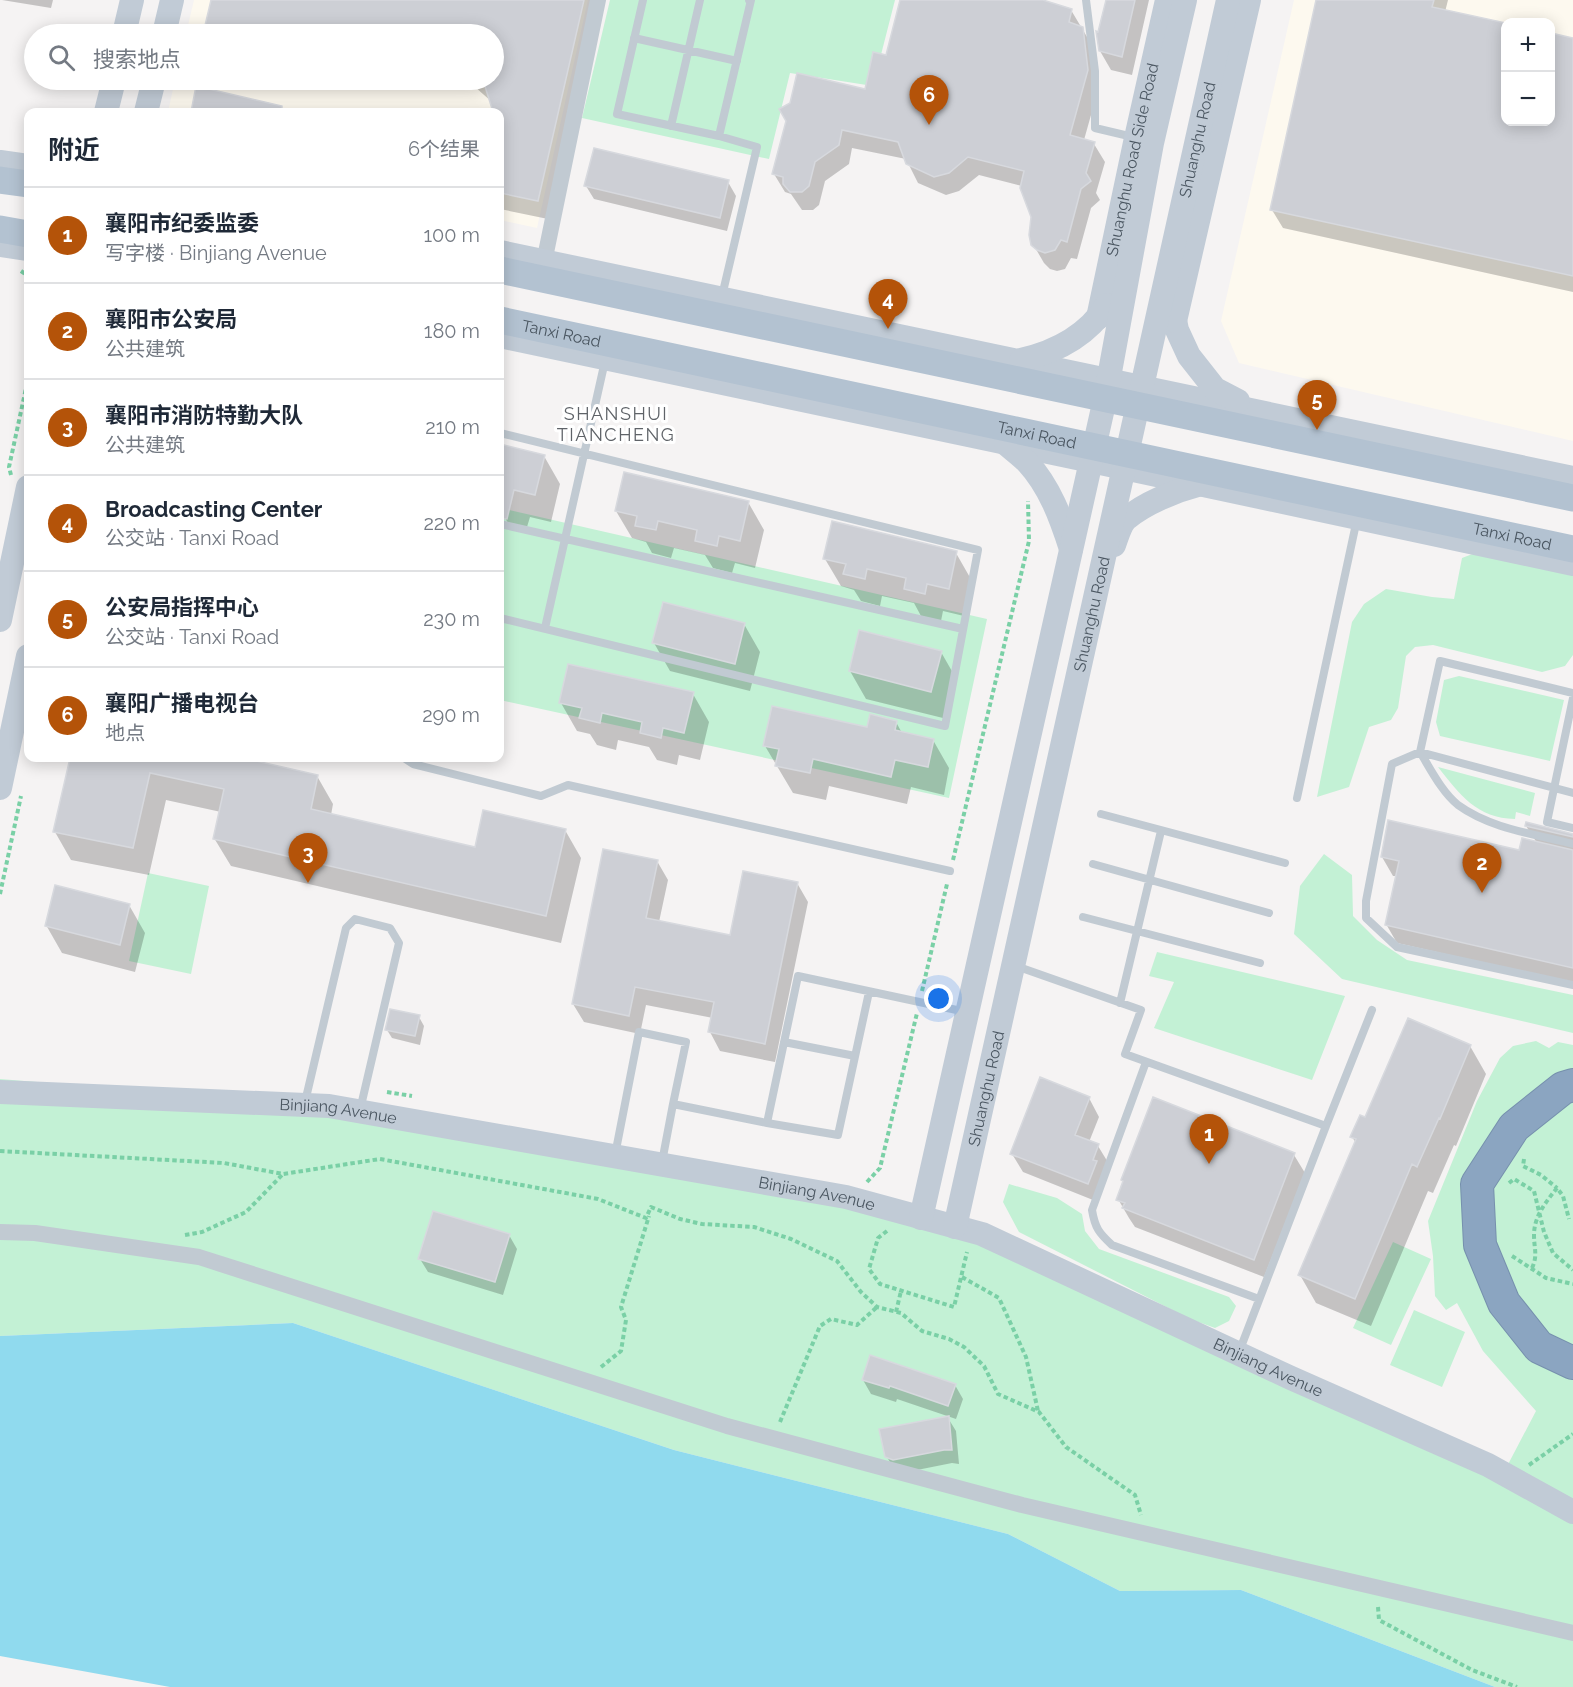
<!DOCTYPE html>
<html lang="zh">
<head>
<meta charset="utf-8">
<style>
  body { margin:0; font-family:Raleway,"Noto Sans SC",sans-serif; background:#f6f6f7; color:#1f2937 }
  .controls { position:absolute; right:18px; top:18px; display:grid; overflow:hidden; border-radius:12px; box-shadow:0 3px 15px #0003 }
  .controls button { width:54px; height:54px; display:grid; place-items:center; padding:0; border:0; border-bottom:2px solid #e0e1e3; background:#fff; color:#1f2937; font:30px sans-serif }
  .you { position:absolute; left:939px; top:999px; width:21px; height:21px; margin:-15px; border:4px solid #fff; border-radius:50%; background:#1a73e8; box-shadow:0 0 0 9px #1a73e833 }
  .badge { display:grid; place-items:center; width:39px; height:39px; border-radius:50%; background:#b45309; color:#fff; font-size:20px; font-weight:700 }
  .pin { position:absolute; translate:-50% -50px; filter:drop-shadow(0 2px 3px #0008) }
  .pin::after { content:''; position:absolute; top:32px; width:21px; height:18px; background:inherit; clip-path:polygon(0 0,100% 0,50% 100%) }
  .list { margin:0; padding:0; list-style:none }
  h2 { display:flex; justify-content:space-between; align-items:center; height:78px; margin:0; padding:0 24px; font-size:26px }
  h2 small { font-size:20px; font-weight:400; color:#747a83 }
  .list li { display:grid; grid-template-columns:39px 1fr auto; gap:18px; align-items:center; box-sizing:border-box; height:96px; padding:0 24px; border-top:2px solid #e0e1e3 }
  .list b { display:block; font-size:22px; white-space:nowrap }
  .list p { margin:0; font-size:20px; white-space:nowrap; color:#747a83 }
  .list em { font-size:20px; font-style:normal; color:#747a83 }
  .icon { flex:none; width:33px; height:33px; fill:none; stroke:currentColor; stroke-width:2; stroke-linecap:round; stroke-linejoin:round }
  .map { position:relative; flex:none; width:1573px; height:1687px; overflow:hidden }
  .search { position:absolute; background:#fff; box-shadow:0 3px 15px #0003; left:24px; top:24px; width:480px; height:66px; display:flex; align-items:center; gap:15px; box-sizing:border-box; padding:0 21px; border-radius:33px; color:#747a83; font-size:22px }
  .panel { position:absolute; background:#fff; box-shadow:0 3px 15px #0003; left:24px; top:108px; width:480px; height:654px; border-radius:12px }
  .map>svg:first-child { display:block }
</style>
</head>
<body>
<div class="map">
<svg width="1573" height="1687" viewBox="0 0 1573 1687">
  <rect width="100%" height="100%" fill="#f5f3f3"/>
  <path fill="#fdf9ef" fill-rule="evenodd" d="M194,0H588L537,228L500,220V112H168L175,80H494V34H186Z
    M1294,0H1573V441L1239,363L1221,321ZM1506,22H1550V122H1506Z"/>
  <path fill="#c3f1d5" d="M610,0H895L873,86L790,73L769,159L582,118Z
    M500,508L987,619L949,798L500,700Z
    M1475,553L1573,573V655L1565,666L1542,672L1433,645L1415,647L1406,656L1398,708L1391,720L1369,727L1349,787L1317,797L1352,622L1364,604L1386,589L1432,597L1454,599L1462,558Z
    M1459,676L1564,700L1550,761L1440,736L1436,722L1444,680Z
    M1438,767L1535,793L1530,816L1516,812L1515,819C1477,818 1460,795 1438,767Z
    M1324,854L1352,875L1353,916L1377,940L1407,960L1573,995V1033L1342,979L1294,934L1300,886Z
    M148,873L209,886L191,974L129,961Z
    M1157,952L1345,996L1312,1080L1154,1028L1174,982L1149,976Z
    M1536,1041L1549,1048L1558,1042L1573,1045V1512L1503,1474L1536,1411L1483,1351L1457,1303L1446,1310L1435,1296L1433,1256L1428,1221L1477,1101L1500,1058L1513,1046Z
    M0,1079L329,1106L955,1227L1573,1517V1687H1495L1241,1590L1120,1591L1008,1534L674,1450L293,1323L0,1336Z
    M1009,1184L1057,1198L1082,1214L1085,1231L1099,1249L1229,1297L1236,1306L1229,1321L1215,1328L1190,1319L1019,1232L1003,1202Z
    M1393,1242L1431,1259L1391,1345L1353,1328Z
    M1414,1310L1465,1332L1442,1387L1390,1365Z"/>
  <path fill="#90daee" d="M293,1323L674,1450L1008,1534L1120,1591L1241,1590L1495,1687H170L0,1656V1336Z"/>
  <path fill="#0003" d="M2,0H53L51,8Z
    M213,0H599L548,219L500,209V149L506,151L500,128V112H495L492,102L475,87L460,80H494V34H205Z
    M901,0H1037L1071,10L1093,47L1098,90L1084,140L1094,144L1105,162L1096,193L1100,200L1091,208L1077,259L1071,258L1065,269L1057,271L1050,269L1044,263L1033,244L1032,217L1022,186L979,175L959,191L946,195L918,183L906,159L852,148L849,164L825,181L819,205L813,210H802L791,194L785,192L774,174L866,91L888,57Z
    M1107,0H1149L1132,75L1111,70L1100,51Z
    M1318,0H1448L1445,12L1506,122H1550V35L1573,40V292L1283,228L1272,210Z
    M235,80H261L256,84Z
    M198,88L264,103L269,112H192Z
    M728,182L736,196L727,231L594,199L586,186Z
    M500,446L544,456L560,484L551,522L530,517L527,527L508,523L500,509Z
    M748,502L764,530L755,568L735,563L732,573L713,568L705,555L674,548L671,558L652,553L646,542L632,538L616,511Z
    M956,553L972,581L964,616L943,611L941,621L921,616L914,603L882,596L880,606L861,601L854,590L841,586L825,559Z
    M744,624L760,652L750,691L670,671L654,643Z
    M941,652L957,680L947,719L866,699L850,671Z
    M500,669L502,674L500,686Z
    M693,694L709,722L700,760L679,755L677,765L657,760L649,747L618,740L616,750L597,745L590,734L577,731L561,703Z
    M896,722L902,733L933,740L949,768L944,795L911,787L907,804L829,786L826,800L793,793L765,746L868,728Z
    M71,758H236L317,776L333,804L331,815L476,849L565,830L581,858L561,943L231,866L214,838L221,812L166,800L149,875L71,860L55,832Z
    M1526,826L1573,835V983L1397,943L1386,924L1397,876H1393L1382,857L1521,852L1537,843Z
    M657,861L668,880L659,922L731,937L797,883L808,902L775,1062L720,1051L710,1032L713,1018L646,1005L640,1034L584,1022L573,1004Z
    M129,905L145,933L135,972L62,953L46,925Z
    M419,1017L424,1026L420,1045L392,1038L387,1030Z
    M1470,1046L1486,1074L1456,1146L1454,1145L1433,1193L1428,1191L1371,1326L1316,1303L1300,1275L1356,1143L1352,1137L1366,1119Z
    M1089,1098L1099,1117L1089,1142L1098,1146L1109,1164L1098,1202L1023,1172L1012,1154Z
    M1154,1099L1294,1155L1305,1173L1264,1277L1135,1227L1129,1218L1118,1199Z
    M509,1235L517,1249L503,1295L428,1272L420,1259Z
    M863,1380L955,1385L963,1399L956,1419L897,1399L896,1402L871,1394Z
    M948,1418L956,1431L959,1464L952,1463L902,1473L895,1471L887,1457Z"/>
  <path fill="#cdcfd5" stroke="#d7d9de" stroke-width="1.5" d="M211,0H584L538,201L500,193V112H493L483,80H494V34H339L335,31L304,30L292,34H203Z
    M900,0H1043L1072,9L1069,22L1083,27L1088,70L1070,135L1095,142L1086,173L1091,181L1081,189L1067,242L1061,240L1055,250L1045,253L1037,250L1031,245L1029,235L1031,217L1020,188L1024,171L968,157L949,173L934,177L906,164L898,142L842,130L839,145L815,162L809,186L802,192H790L783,184V177L772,174L786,121L779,109L790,103L797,73L865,89L873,52L886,55Z
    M1106,0H1135L1122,57L1099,51L1096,31L1098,32Z
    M1316,0H1434L1432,7L1506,23V122H1551V33L1573,38V276L1270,210Z
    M196,86L282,106V112H191Z
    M594,148L729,180L720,218L584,186Z
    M500,444L545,455L535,495L514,490L507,519L500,518Z
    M624,472L749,501L740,541L719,536L717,546L695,541L697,530L658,521L656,530L635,526L637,516L615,511Z
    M832,521L957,551L949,589L927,584L925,594L904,589L906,578L867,569L865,579L843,574L846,564L823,559Z
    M663,602L745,623L735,664L652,643Z
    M859,630L942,651L931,692L849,671Z
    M568,664L694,692L684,733L663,728L661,738L640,733L642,722L602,713L600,723L579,718L582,708L559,703Z
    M772,706L867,727L870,714L897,721L895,730L934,739L928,767L895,760L891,777L813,759L810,773L775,766L779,749L763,746Z
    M70,758H243L318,775L311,809L475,847L483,810L566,829L546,916L213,839L224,789L150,773L133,848L53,832Z
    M1388,820L1519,850L1522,838L1573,850V968L1385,925L1399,861L1381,857Z
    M1526,822L1573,834V837L1525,826Z
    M603,849L658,860L646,918L730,935L743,871L798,882L765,1044L708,1032L714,1002L635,987L629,1016L572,1004Z
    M55,885L130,904L120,945L45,926Z
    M390,1009L420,1015L415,1036L385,1030Z
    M1408,1018L1471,1045L1440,1119L1439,1118L1417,1167L1412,1164L1355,1299L1298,1275L1356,1139L1350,1137L1360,1115L1365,1117Z
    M1040,1077L1090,1097L1075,1135L1099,1144L1093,1160L1097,1161L1088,1184L1010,1154Z
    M1153,1097L1295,1153L1254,1260L1122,1208L1125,1203L1116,1200L1123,1181L1121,1180Z
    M433,1211L510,1234L495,1282L418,1259Z
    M870,1355L956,1384L948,1406L890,1386L889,1388L862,1380Z
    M949,1416L952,1450H944L893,1460L885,1457L879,1429Z"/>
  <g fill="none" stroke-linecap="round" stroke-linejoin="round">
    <defs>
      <path id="highway" d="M1573,1085L1563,1088L1514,1127L1477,1184L1480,1245L1504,1303L1539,1347L1573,1363"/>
    </defs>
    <use href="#highway" stroke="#7690ad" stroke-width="34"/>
    <path stroke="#7ad0a6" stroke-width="4" stroke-dasharray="4.5 3" stroke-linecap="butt" d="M21,271L28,276
      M11,475L9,467L28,379
      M953,860L1029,541L1028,501
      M0,894L21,796
      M922,991L947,884
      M387,1092L412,1096
      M0,1151L224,1163L283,1174L380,1159L598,1199L646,1218L651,1207L680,1219L702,1224L754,1227L791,1239L837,1261L861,1292L877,1307L901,1313L922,1331L949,1339L964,1347L984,1366L998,1394L1039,1412L1066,1447L1135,1495L1141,1515
      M1524,1159L1523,1166L1541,1175L1557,1188
      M867,1182L880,1168L917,1013
      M1509,1183L1514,1179L1534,1191L1544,1232L1553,1253L1573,1270
      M887,1231L878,1238L869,1269L880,1284L954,1307L967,1252
      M185,1235L202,1232L246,1212L283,1174
      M1512,1256L1546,1278L1573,1284
      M1532,1268C1538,1255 1534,1249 1534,1235C1534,1216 1546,1202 1557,1188L1563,1196L1569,1219
      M962,1277L999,1298L1026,1357L1038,1411
      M896,1312L901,1291
      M601,1367L621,1351L626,1320L621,1307L649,1216
      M780,1422L820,1326L831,1319L857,1325L877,1307
      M1529,1465L1573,1434
      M1378,1607L1379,1620L1472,1670L1517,1687"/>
    <path stroke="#c1cad2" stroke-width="8" d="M643,0L617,114L719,136L757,147L722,296
      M1086,0L1095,71V128L1133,137
      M634,38L737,61
      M671,126L700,0
      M719,136L751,0H749
      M500,433L978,550L945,726L500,618
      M500,524L963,629
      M545,628L605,361
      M1573,693L1440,661L1420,752L1573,793
      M1573,698L1547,822L1573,828
      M404,758L413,764L541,796L568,785L950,871
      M1297,798L1357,519
      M1101,814L1285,863
      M1573,844C1535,834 1491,829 1458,805C1442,792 1431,770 1420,752L1392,764L1366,901V918L1397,947L1573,985
      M1093,864L1269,913
      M1083,917L1260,963
      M1016,966L1141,1010L1125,1054L1326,1126L1239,1352
      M1120,1003L1161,831
      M784,1042L855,1056
      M1146,1062L1092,1210C1095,1228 1099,1233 1112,1245L1259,1299
      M305,1102L346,928L355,919L390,928L399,943L360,1110
      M767,1123L838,1135L869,992
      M1326,1126L1372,1010
      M615,1155L639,1032L686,1042L673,1104L767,1123L798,976L966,1012
      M662,1162L673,1104"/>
    <path stroke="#c1cad2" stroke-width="16" d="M542,272L598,0
      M0,1232L35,1233L199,1257L727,1426L1022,1505L1573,1633"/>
    <g stroke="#c1cbd6" stroke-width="24">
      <path d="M124,34L132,0"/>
      <path d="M164,34L172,0"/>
      <path d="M106,112L114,80"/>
      <path d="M146,112L154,80"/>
      <path d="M0,162L28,166"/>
      <path d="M0,245L28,249"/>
      <path d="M500,252L1573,478"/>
      <path d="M1172,306L1177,330L1189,356L1215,389L1238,401"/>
      <path id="s1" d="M1098,318L1136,138L1167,0"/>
      <path d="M1175,321L1249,0"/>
      <path d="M500,336L1091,461L1573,564"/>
      <path d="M1021,360C1056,352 1087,336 1107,305"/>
      <path d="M1006,444C1013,450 1021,456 1027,462C1050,487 1061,518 1071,549"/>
      <path d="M1114,545C1117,537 1120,525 1126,519C1145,503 1175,491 1198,485"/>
      <path d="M0,620L28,487"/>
      <path d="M0,788L28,656"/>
      <path id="s2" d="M0,1092L329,1106L846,1197L982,1234L1291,1378L1488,1465L1573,1512"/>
      <path d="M921,1218L1105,399L1152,143L1185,0"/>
      <path id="s3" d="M955,1227L1228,0"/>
    </g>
    <g stroke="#b3c2d1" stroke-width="27">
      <path d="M0,180L28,184"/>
      <path d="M0,229L28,234"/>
      <path d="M500,270L1573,498"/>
      <path id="s4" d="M500,320L1573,549"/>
    </g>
    <use href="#highway" stroke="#8ba5c1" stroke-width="32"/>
  </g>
  <g text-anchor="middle" stroke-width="6" stroke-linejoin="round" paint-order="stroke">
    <g font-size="16" fill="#4a5661" stroke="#fff">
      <text dy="6" stroke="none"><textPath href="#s3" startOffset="1114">Shuanghu Road</textPath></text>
      <text dy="6" stroke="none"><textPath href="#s1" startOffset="162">Shuanghu Road Side Road</textPath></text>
      <text dy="6" stroke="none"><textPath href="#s4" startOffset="63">Tanxi Road</textPath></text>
      <text dy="6" stroke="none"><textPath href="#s4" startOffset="549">Tanxi Road</textPath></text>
      <text dy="6" stroke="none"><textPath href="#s4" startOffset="1035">Tanxi Road</textPath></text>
      <text dy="6" stroke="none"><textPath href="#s3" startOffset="628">Shuanghu Road</textPath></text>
      <text dy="6" stroke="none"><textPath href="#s3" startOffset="142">Shuanghu Road</textPath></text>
      <text dy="6" stroke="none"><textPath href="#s2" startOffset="339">Binjiang Avenue</textPath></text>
      <text dy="6" stroke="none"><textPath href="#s2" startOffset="825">Binjiang Avenue</textPath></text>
      <text dy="6" stroke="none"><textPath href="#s2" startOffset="1311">Binjiang Avenue</textPath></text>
    </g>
    <g font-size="18" letter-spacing="1.5" fill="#5f6368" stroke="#fff">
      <text x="616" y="420">SHANSHUI<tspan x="616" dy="21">TIANCHENG</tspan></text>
    </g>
  </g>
</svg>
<div class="controls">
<button>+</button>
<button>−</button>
</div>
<div class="you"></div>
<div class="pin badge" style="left:1209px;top:1164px">1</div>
<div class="pin badge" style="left:1482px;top:893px">2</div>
<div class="pin badge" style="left:308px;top:883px">3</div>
<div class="pin badge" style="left:888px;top:329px">4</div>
<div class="pin badge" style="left:1317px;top:430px">5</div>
<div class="pin badge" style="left:929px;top:125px">6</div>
<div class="search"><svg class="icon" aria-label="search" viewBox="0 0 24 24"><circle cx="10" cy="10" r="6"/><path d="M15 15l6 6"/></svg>搜索地点</div>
<section class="panel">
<h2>附近<small>6个结果</small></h2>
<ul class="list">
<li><span class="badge">1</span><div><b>襄阳市纪委监委</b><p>写字楼 · Binjiang Avenue</p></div><em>100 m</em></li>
<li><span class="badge">2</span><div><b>襄阳市公安局</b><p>公共建筑</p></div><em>180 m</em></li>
<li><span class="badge">3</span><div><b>襄阳市消防特勤大队</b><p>公共建筑</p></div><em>210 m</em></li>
<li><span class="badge">4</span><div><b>Broadcasting Center</b><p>公交站 · Tanxi Road</p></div><em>220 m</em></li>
<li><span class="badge">5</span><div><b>公安局指挥中心</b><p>公交站 · Tanxi Road</p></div><em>230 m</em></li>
<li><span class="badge">6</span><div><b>襄阳广播电视台</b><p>地点</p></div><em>290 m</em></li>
</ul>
</section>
</div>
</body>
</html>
